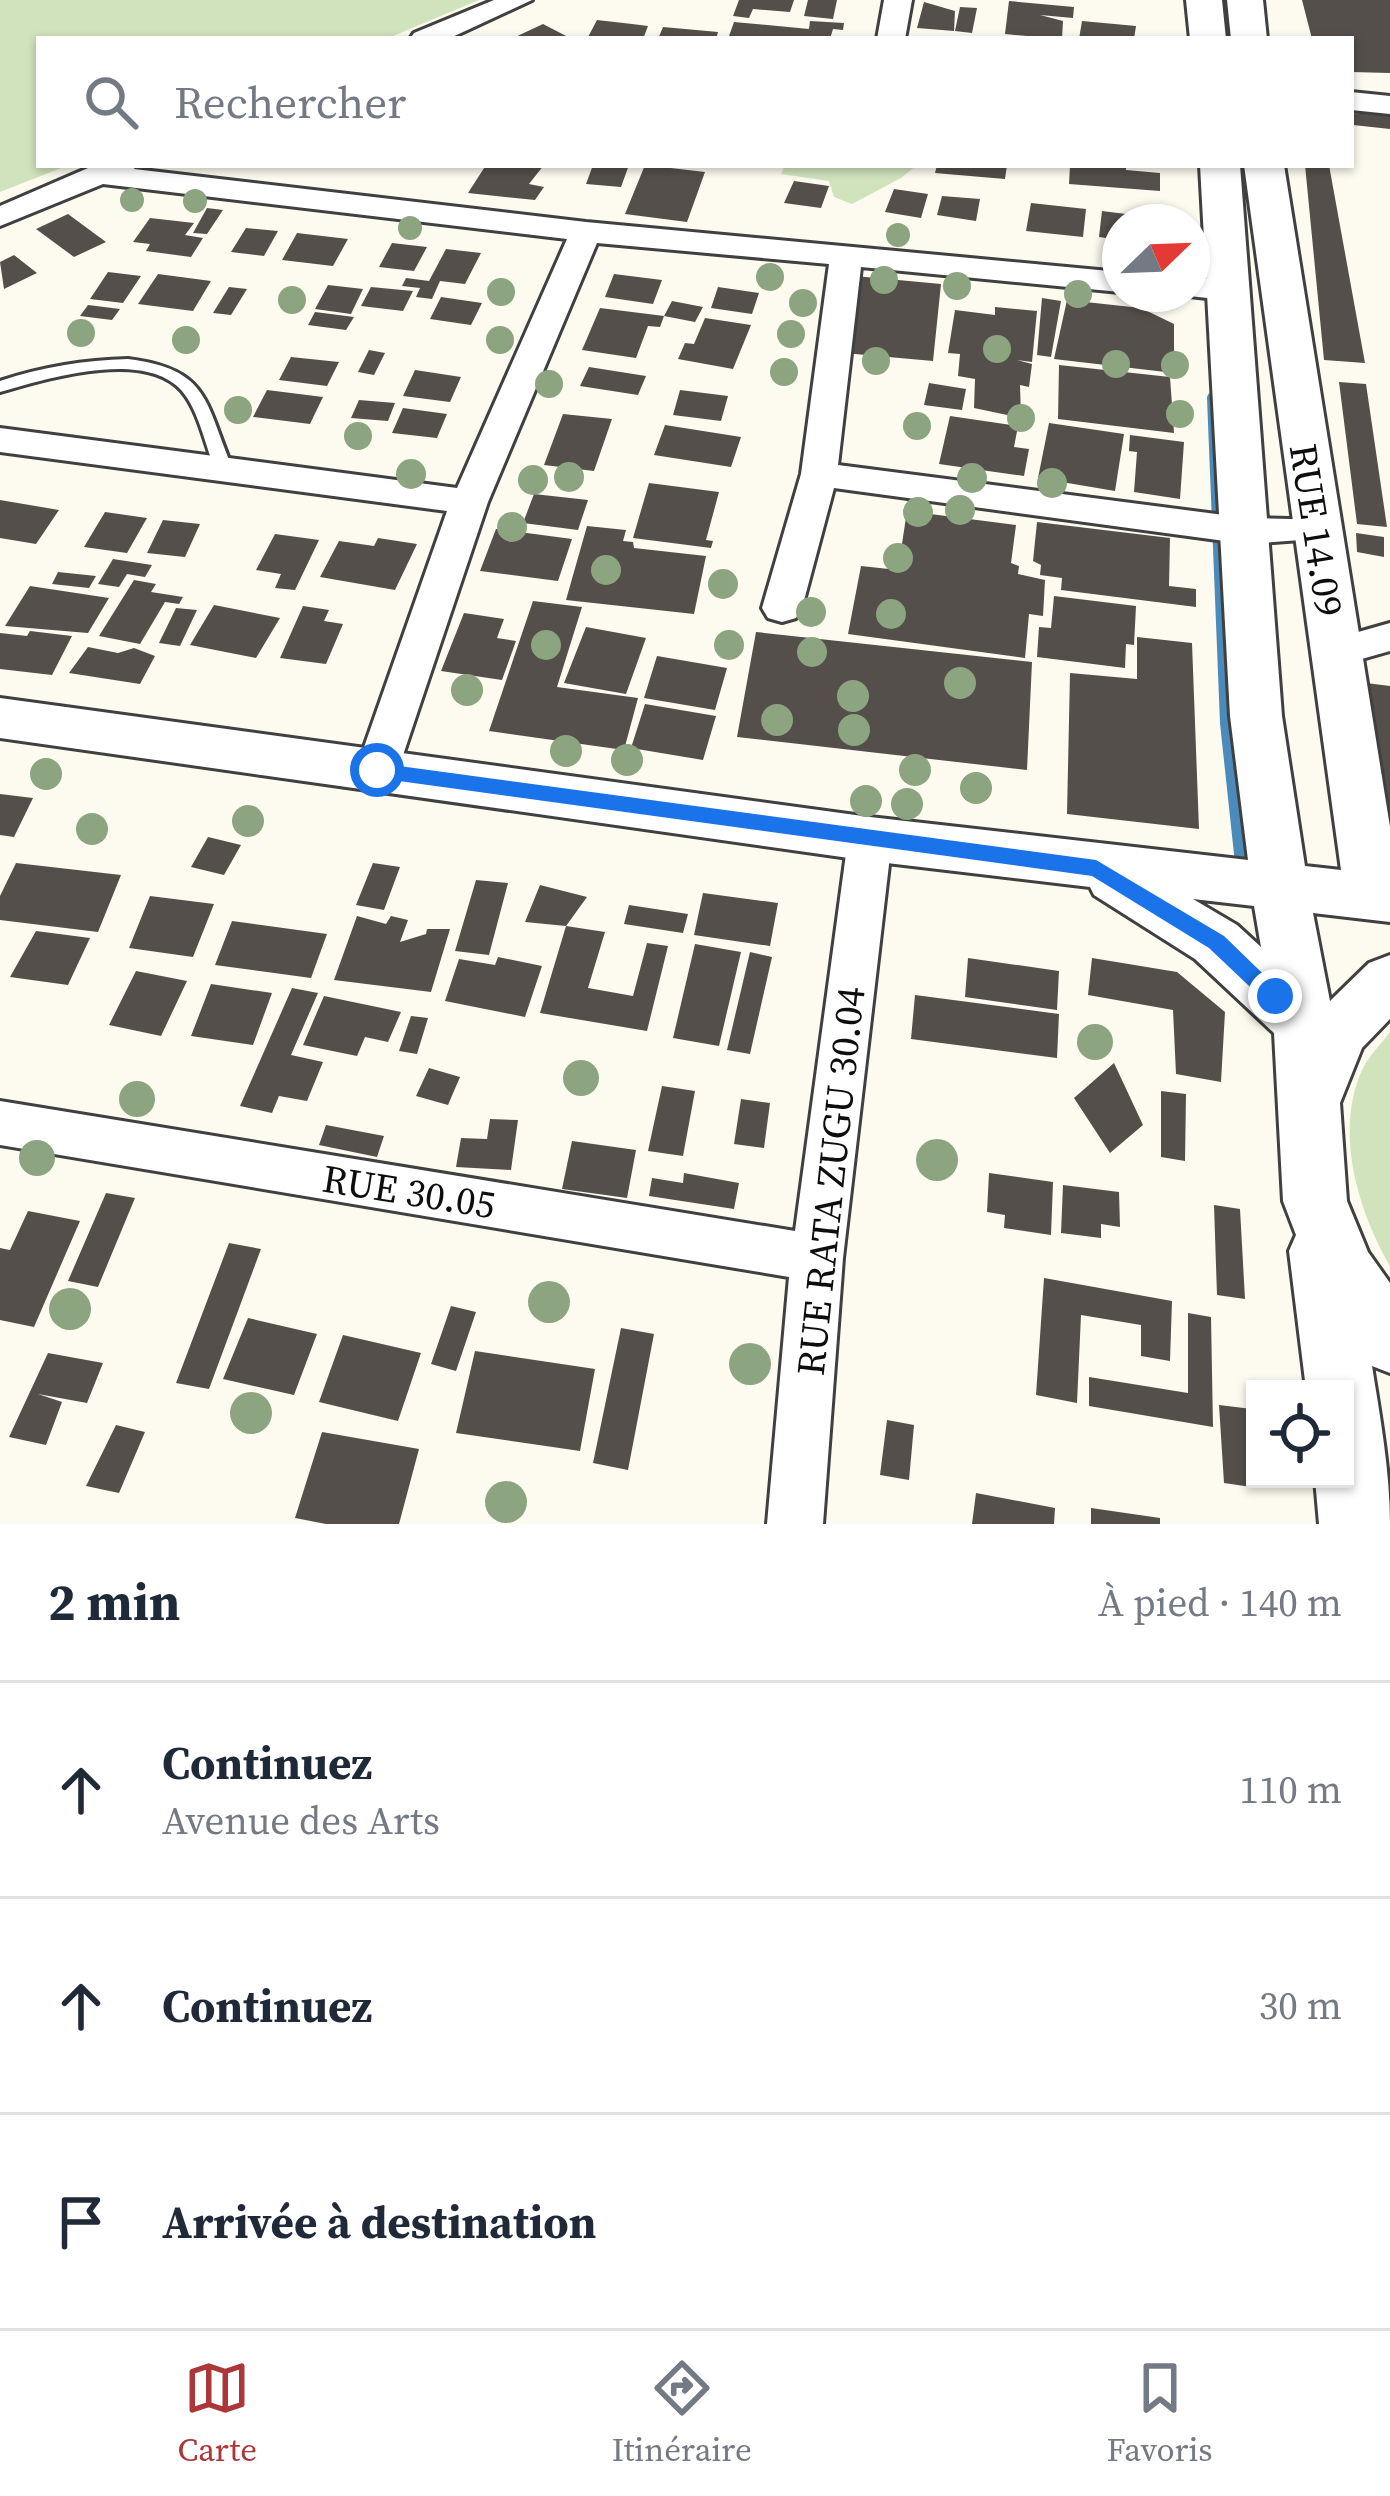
<!DOCTYPE html>
<html lang="fr">
<head>
<meta charset="utf-8">
<style>
  body { margin:0; font-family:"Source Serif 4",serif; background:#f2f2f3; color:#1f2937 }
  .controls { position:absolute; right:36px; bottom:36px; display:grid; overflow:hidden; border-radius:0px; box-shadow:0 3px 9px #0004 }
  .controls button { width:108px; height:108px; display:grid; place-items:center; padding:0; border:0; border-bottom:3px solid #e0e1e3; background:#fff; color:#1f2937; font:60px sans-serif }
  .compass { position:absolute; left:1102px; top:204px; width:108px; height:108px; border-radius:50%; background:#fff; box-shadow:0 3px 9px #0004; rotate:67deg }
  .stop { position:absolute; width:36px; height:36px; margin:-27px; border:9px solid #1a73e8; border-radius:50%; background:#fff }
  .stop.end { background:#1a73e8; border-color:#fff; box-shadow:0 3px 12px #0008 }
  .list { margin:0; padding:0; list-style:none }
  h2 { display:flex; justify-content:space-between; align-items:center; height:156px; margin:0; padding:0 48px; font-size:51px }
  h2 small { font-size:39px; font-weight:400; color:#747a83 }
  .list li { display:grid; grid-template-columns:78px 1fr auto; gap:36px; align-items:center; box-sizing:border-box; height:216px; padding:0 48px; border-top:3px solid #e0e1e3 }
  .list b { display:block; font-size:45px; white-space:nowrap }
  .list p { margin:0; font-size:39px; white-space:nowrap; color:#747a83 }
  .list em { font-size:39px; font-style:normal; color:#747a83 }
  .icon { flex:none; width:66px; height:66px; fill:none; stroke:currentColor; stroke-width:2; stroke-linecap:round; stroke-linejoin:round }
  .map { position:relative; flex:none; width:1390px; height:1524px; overflow:hidden }
  .search { position:absolute; background:#fff; box-shadow:0 3px 9px #0004; left:36px; right:36px; top:36px; height:132px; display:flex; align-items:center; gap:30px; box-sizing:border-box; padding:0 42px; border-radius:0px; color:#747a83; font-size:45px }
  .sheet { height:804px; background:#fff }
  nav { display:flex; justify-content:space-around; align-items:center; box-sizing:border-box; height:168px; border-top:3px solid #e0e1e3; background:#fff; font-size:33px; color:#747a83 }
  nav a { display:grid; justify-items:center; gap:6px }
  nav .on { color:#ab3738 }
  .map>svg:first-child { display:block }
</style>
</head>
<body>
<div class="map">
<svg width="1390" height="1524" viewBox="0 0 1390 1524">
  <rect width="100%" height="100%" fill="#fdfbef"/>
  <path fill="#d0e3bd" d="M0,0H479L386,39H39V165H69L0,192Z
    M917,165L901,178L852,204L834,197L829,181L781,174L784,167Z
    M1390,1032V1266C1358,1211 1334,1132 1362,1070C1368,1057 1381,1044 1390,1032Z"/>
  <g fill="none" stroke-linecap="round" stroke-linejoin="round">
    <path stroke="#4b8bbc" stroke-width="12" d="M1213,398L1226,723L1241,863"/>
  </g>
  <path fill="#544f4b" d="M739,0H794L790,12L753,9L749,18L733,16Z
    M808,0H837L833,19L804,16Z
    M1302,0H1390V73L1351,72V39H1312Z
    M1009,1L1074,7L1073,18L1040,15L1063,21L1062,39L1005,34Z
    M924,2L955,11L954,31L917,28Z
    M960,7L977,8L972,33L955,31Z
    M597,20L632,24L648,26L643,39H587Z
    M810,21L844,23L843,30L833,29L830,39H728L734,22L809,29Z
    M1082,21L1136,26L1134,39H1079Z
    M543,24L572,39H511Z
    M663,27L718,32L716,39H658Z
    M1353,113L1390,116V129L1353,125Z
    M486,165H544L529,184L544,187L535,200L468,193Z
    M593,165H629L621,187L586,184Z
    M645,165L705,172L687,222L625,214Z
    M937,165H1007L1005,179L935,173Z
    M1070,165H1126V170L1160,173V191L1069,184Z
    M1305,165H1329L1365,363L1324,360Z
    M794,181L829,186L821,208L784,203Z
    M894,189L928,194L921,218L885,212Z
    M942,196L980,199L976,221L937,215Z
    M1031,203L1086,209L1083,237L1026,231Z
    M207,208L223,210L207,234L193,233Z
    M1102,211L1166,219L1165,222H1120V240L1099,237Z
    M68,214L106,242L74,257L36,229Z
    M150,218L194,223L185,235L203,238L191,257L146,251L150,244L133,242Z
    M246,228L278,231L264,256L231,252Z
    M297,233L348,239L333,266L282,260Z
    M392,243L427,247L414,271L379,267Z
    M446,249L481,253L465,284L440,281L432,299L416,297L420,288L402,286L406,278L429,281Z
    M14,255L37,273L4,289L0,262Z
    M108,272L141,276L123,303L90,299Z
    M158,274L211,281L193,311L138,304Z
    M614,274L662,280L653,304L605,297Z
    M855,276L941,284L933,361L844,353Z
    M328,285L363,289L351,314L315,309Z
    M229,287L247,289L231,315L213,313Z
    M371,287L413,291L403,311L361,306Z
    M718,287L759,293L752,314L711,308Z
    M441,297L482,303L471,325L430,319Z
    M1042,298L1061,301L1051,357L1037,355Z
    M1067,300L1141,308L1174,324V373L1054,359Z
    M672,301L703,307L695,322L664,316Z
    M88,305L120,309L112,320L80,316Z
    M995,307L1037,311L1032,362L1017,360L1032,364L1029,387L1020,385L1021,418L974,408L975,379L958,376L960,354L948,353L955,310L995,315Z
    M600,308L664,316L660,327L648,326L636,358L582,350Z
    M315,312L354,317L346,330L308,325Z
    M705,318L751,325L733,369L678,359L685,343L694,344Z
    M369,350L385,353L374,375L358,372Z
    M291,357L339,362L327,386L279,380Z
    M1059,365L1170,377L1174,433L1058,419Z
    M589,367L646,376L638,395L580,386Z
    M415,370L461,377L450,402L403,396Z
    M1339,382L1366,384L1387,527L1357,524Z
    M929,383L966,389L962,410L924,405Z
    M267,390L323,397L310,424L253,417Z
    M680,390L728,396L721,421L673,415Z
    M359,400L395,403L388,421L351,418Z
    M403,408L447,414L437,438L392,433Z
    M563,414L612,419L594,471L544,465Z
    M950,416L1018,426L1014,447L1029,449L1024,476L939,464Z
    M1049,423L1124,434L1115,491L1038,478Z
    M665,425L741,437L731,467L654,455Z
    M1130,435L1184,442L1180,499L1134,492L1137,452L1129,451Z
    M649,483L719,492L706,540L713,541L711,548L633,538Z
    M534,494L588,500L578,530L523,523Z
    M0,500L59,510L36,544L0,538Z
    M907,511L1016,525L1011,563L1019,566L1018,574L1045,580L1043,616L1029,614L1025,658L848,634L861,566L898,570Z
    M105,512L147,518L127,553L84,547Z
    M163,520L200,524L185,557L147,553Z
    M1037,522L1170,538L1169,586L1196,589V607L1061,590L1062,578L1040,575L1041,565L1033,561Z
    M587,526L626,530L623,541L633,542L634,548L706,556L694,614L566,600Z
    M496,529L572,539L558,581L480,571Z
    M1356,533L1384,537V557L1357,552Z
    M275,534L319,540L295,590L275,588L281,574L256,570Z
    M378,538L417,544L395,590L320,577L339,541L374,546Z
    M113,559L152,565L145,577L127,574L119,587L98,584Z
    M58,572L96,576L89,588L52,584Z
    M134,580L156,584L151,592L183,597L179,604L165,602L140,644L99,636Z
    M30,586L109,598L88,633L5,626Z
    M1054,596L1136,606L1134,645L1126,644L1125,668L1037,657L1039,627L1051,628Z
    M533,601L582,607L557,687L638,698L624,750L489,731Z
    M214,605L280,618L256,658L190,645Z
    M303,606L329,610L324,621L343,624L326,664L280,658Z
    M176,608L197,610L180,646L159,643Z
    M464,613L504,619L497,638L516,641L502,680L441,671Z
    M586,627L646,638L626,694L564,683Z
    M30,631L72,636L52,675L0,669V633L27,636Z
    M756,632L1032,662L1027,770L737,737Z
    M1137,637L1192,643L1199,829L1067,814L1070,673L1137,679Z
    M88,647L118,653L134,648L155,656L140,684L69,673Z
    M657,656L727,668L715,710L644,698Z
    M1366,683L1390,686V823L1373,820Z
    M645,704L716,716L703,760L631,748Z
    M0,794L33,798L14,837L0,835Z
    M208,837L241,845L224,875L191,867Z
    M16,863L121,875L98,932L0,920V896Z
    M373,863L400,867L384,910L356,905Z
    M476,880L508,883L489,955L455,951Z
    M540,885L587,897L566,926L525,922Z
    M703,893L778,903L770,946L694,935Z
    M150,896L214,904L193,957L129,948Z
    M629,905L688,914L683,933L624,924Z
    M357,916L386,924L391,916L408,920L400,942L426,934L427,929H450L431,992L334,980Z
    M232,921L327,934L311,978L215,965Z
    M566,926L605,932L588,988L633,996L647,943L668,946L647,1031L540,1013Z
    M36,931L90,938L68,985L10,977Z
    M695,944L741,952L719,1046L673,1038Z
    M750,952L772,957L750,1054L727,1050Z
    M498,957L542,966L525,1017L445,1001L459,959L495,965Z
    M968,958L1059,971L1057,1010L965,997Z
    M1092,958L1177,972L1225,1012L1221,1082L1176,1074L1173,1010L1088,995Z
    M136,971L187,981L161,1036L109,1025Z
    M211,984L272,993L253,1045L191,1036Z
    M292,988L318,993L291,1055L323,1062L307,1101L279,1096L272,1113L240,1106Z
    M915,995L1059,1014L1057,1058L911,1039Z
    M324,996L401,1012L388,1042L365,1037L357,1056L303,1045Z
    M411,1016L428,1018L417,1054L399,1051Z
    M1114,1063L1143,1125L1110,1153L1074,1098Z
    M429,1068L460,1077L448,1105L416,1096Z
    M662,1086L695,1091L683,1156L648,1151Z
    M1161,1091L1186,1094L1185,1161L1161,1157Z
    M741,1099L770,1103L764,1148L734,1144Z
    M490,1119L518,1120L511,1170L456,1167L461,1138L487,1139Z
    M326,1125L384,1136L377,1157L319,1145Z
    M572,1141L636,1150L627,1198L562,1189Z
    M684,1173L739,1183L734,1209L649,1196L652,1178L683,1183Z
    M989,1173L1053,1182L1051,1235L1004,1228L1005,1215L987,1212Z
    M1063,1185L1119,1192L1120,1227L1101,1224V1238L1061,1233Z
    M106,1193L135,1198L98,1287L68,1281Z
    M1214,1205L1240,1209L1245,1299L1217,1295Z
    M28,1211L80,1221L34,1327L0,1320V1248L10,1250Z
    M229,1243L261,1249L209,1389L176,1383Z
    M1044,1278L1172,1301L1170,1361L1141,1356V1325L1081,1315L1077,1403L1036,1395Z
    M451,1306L476,1312L456,1371L431,1364Z
    M1188,1313L1211,1317L1213,1427L1089,1406V1377L1188,1393Z
    M248,1318L317,1334L294,1395L223,1379Z
    M621,1328L654,1334L628,1470L593,1463Z
    M343,1335L421,1353L398,1421L319,1402Z
    M475,1351L595,1369L580,1451L456,1433Z
    M48,1353L103,1363L87,1403L38,1394L62,1402L46,1445L9,1437Z
    M1219,1405L1252,1409L1258,1488L1224,1483Z
    M887,1420L914,1425L909,1480L880,1475Z
    M116,1425L145,1432L119,1493L86,1486Z
    M322,1432L419,1449L399,1524H326L295,1518Z
    M976,1493L1055,1508L1054,1524H972Z
    M1091,1508L1160,1518V1524H1091Z"/>
  <g fill="none" stroke-linecap="round" stroke-linejoin="round">
    <defs>
      <path id="service" d="M128,359C210,369 205,403 233,469L230,473H218L215,469C205,445 199,411 182,391C144,348 46,379 0,392V381C42,367 84,360 128,359Z"/>
      <path id="minor" d="M494,0H532L448,39H410L414,33Z
        M884,0H912L905,39H877Z
        M1351,92L1390,96V114L1351,110Z
        M95,165H136L134,169L586,222L1120,272V292L861,267L838,465L1247,518L1328,520L1334,529L1328,538L1247,544L834,488L802,608L796,618L782,622L768,618L762,608L801,474L829,264L597,243L488,502L398,770L392,781L377,786L362,781L356,770L447,511L0,452V428L457,488L567,239L103,184L0,226V206Z
        M1192,278L1226,280L1242,290L1226,300L1180,295L1192,294Z
        M1390,623V651L1337,666L1323,662L1317,652L1323,642Z
        M870,822L885,827L892,839L843,1258L823,1524H767L789,1277L0,1145V1101L795,1231L848,839L855,827Z"/>
      <path id="tertiary" d="M1186,0H1222L1226,39H1190Z
        M1227,0H1263L1267,39H1231Z
        M1200,165H1240L1282,716L1305,866L1341,870L1244,165H1284L1390,827V922L1313,913L1330,1001L1369,963L1390,955V1019L1362,1048L1340,1103L1347,1201L1368,1252L1390,1283V1373L1372,1366C1380,1416 1390,1471 1390,1524H1319L1315,1479H1345V1389H1306L1289,1251L1296,1235L1283,1201L1274,1033L1195,959L1094,895L1090,887L870,861L0,738V698L870,817L1248,860L1230,716ZM1193,899L1254,906L1261,947L1237,925Z"/>
    </defs>
    <use href="#service" stroke="#404040" stroke-width="6"/>
    <use href="#minor" stroke="#404040" stroke-width="6"/>
    <use href="#tertiary" stroke="#404040" stroke-width="6"/>
    <use href="#service" fill="#fff" fill-rule="evenodd"/>
    <use href="#minor" fill="#fff" fill-rule="evenodd"/>
    <use href="#tertiary" fill="#fff" fill-rule="evenodd"/>
  </g>
  <g fill="#8ca480">
    <circle cx="132" cy="200" r="12"/>
    <circle cx="195" cy="201" r="12"/>
    <circle cx="410" cy="228" r="12"/>
    <circle cx="898" cy="235" r="12"/>
    <circle cx="770" cy="277" r="14"/>
    <circle cx="884" cy="280" r="14"/>
    <circle cx="957" cy="286" r="14"/>
    <circle cx="501" cy="292" r="14"/>
    <circle cx="1078" cy="294" r="14"/>
    <circle cx="292" cy="300" r="14"/>
    <circle cx="803" cy="303" r="14"/>
    <circle cx="81" cy="333" r="14"/>
    <circle cx="791" cy="334" r="14"/>
    <circle cx="186" cy="340" r="14"/>
    <circle cx="500" cy="340" r="14"/>
    <circle cx="997" cy="349" r="14"/>
    <circle cx="876" cy="361" r="14"/>
    <circle cx="1116" cy="364" r="14"/>
    <circle cx="1175" cy="365" r="14"/>
    <circle cx="784" cy="372" r="14"/>
    <circle cx="549" cy="384" r="14"/>
    <circle cx="238" cy="410" r="14"/>
    <circle cx="1180" cy="414" r="14"/>
    <circle cx="1021" cy="418" r="14"/>
    <circle cx="917" cy="426" r="14"/>
    <circle cx="358" cy="436" r="14"/>
    <circle cx="411" cy="474" r="15"/>
    <circle cx="569" cy="477" r="15"/>
    <circle cx="972" cy="478" r="15"/>
    <circle cx="533" cy="480" r="15"/>
    <circle cx="1052" cy="483" r="15"/>
    <circle cx="960" cy="510" r="15"/>
    <circle cx="918" cy="512" r="15"/>
    <circle cx="512" cy="527" r="15"/>
    <circle cx="898" cy="558" r="15"/>
    <circle cx="606" cy="570" r="15"/>
    <circle cx="723" cy="584" r="15"/>
    <circle cx="811" cy="612" r="15"/>
    <circle cx="891" cy="614" r="15"/>
    <circle cx="546" cy="645" r="15"/>
    <circle cx="729" cy="645" r="15"/>
    <circle cx="812" cy="652" r="15"/>
    <circle cx="960" cy="683" r="16"/>
    <circle cx="467" cy="690" r="16"/>
    <circle cx="853" cy="696" r="16"/>
    <circle cx="777" cy="720" r="16"/>
    <circle cx="854" cy="730" r="16"/>
    <circle cx="566" cy="751" r="16"/>
    <circle cx="627" cy="760" r="16"/>
    <circle cx="915" cy="770" r="16"/>
    <circle cx="46" cy="774" r="16"/>
    <circle cx="976" cy="788" r="16"/>
    <circle cx="866" cy="801" r="16"/>
    <circle cx="907" cy="804" r="16"/>
    <circle cx="248" cy="821" r="16"/>
    <circle cx="92" cy="829" r="16"/>
    <circle cx="1095" cy="1042" r="18"/>
    <circle cx="581" cy="1078" r="18"/>
    <circle cx="137" cy="1099" r="18"/>
    <circle cx="937" cy="1160" r="21"/>
    <circle cx="37" cy="1158" r="18"/>
    <circle cx="549" cy="1302" r="21"/>
    <circle cx="70" cy="1309" r="21"/>
    <circle cx="750" cy="1364" r="21"/>
    <circle cx="251" cy="1413" r="21"/>
    <circle cx="506" cy="1502" r="21"/>
  </g>
  <path fill="#1a73e8" d="M377,763L1096,860L1224,936L1286,996L1283,1003H1267L1209,948L1092,876L377,778L367,770Z"/>
  <g text-anchor="middle" stroke-width="12" stroke-linejoin="round" paint-order="stroke">
    <g font-size="39" fill="#0d0d0d" stroke="#fff">
      <text transform="translate(1317 530) rotate(81)" y="14">RUE 14.09</text>
      <text transform="translate(830 1181) rotate(-84)" y="14">RUE RATA ZUGU 30.04</text>
      <text transform="translate(409 1191) rotate(9)" y="14">RUE 30.05</text>
    </g>
  </g>
</svg>
<div class="controls">
<button><svg class="icon" aria-label="locate" viewBox="0 0 24 24"><circle cx="12" cy="12" r="6"/><path d="M12 2v4M12 18v4M2 12h4M18 12h4"/></svg></button>
</div>
<svg class="compass" viewBox="-18 -18 36 36"><path d="M0-13l5 13h-10z" fill="#e53935"/><path d="M0 13l5-13h-10z" fill="#747a83"/></svg>
<div class="stop" style="left:377px;top:770px"></div>
<div class="stop end" style="left:1275px;top:996px"></div>
<div class="search"><svg class="icon" aria-label="search" viewBox="0 0 24 24"><circle cx="10" cy="10" r="6"/><path d="M15 15l6 6"/></svg>Rechercher</div>
</div>
<section class="sheet">
<h2>2 min<small>À pied · 140 m</small></h2>
<ul class="list">
<li><svg class="icon" aria-label="ahead" viewBox="0 0 24 24"><path d="M12 20V5M6 11l6-6 6 6"/></svg><div><b>Continuez</b><p>Avenue des Arts</p></div><em>110 m</em></li>
<li><svg class="icon" aria-label="ahead" viewBox="0 0 24 24"><path d="M12 20V5M6 11l6-6 6 6"/></svg><div><b>Continuez</b></div><em>30 m</em></li>
<li><svg class="icon" aria-label="arrive" viewBox="0 0 24 24"><path d="M6 21V4h12l-3 4 3 4H6"/></svg><div><b>Arrivée à destination</b></div></li>
</ul>
</section>
<nav>
<a class="on"><svg class="icon" aria-label="map" viewBox="0 0 24 24"><path d="M3 6l6-2 6 2 6-2v14l-6 2-6-2-6 2zM9 4v14M15 6v14"/></svg>Carte</a>
<a><svg class="icon" aria-label="directions" viewBox="0 0 24 24"><path d="M12 3l9 9-9 9-9-9zM9 14v-3h6M13 9l2 2-2 2"/></svg>Itinéraire</a>
<a><svg class="icon" aria-label="saved" viewBox="0 0 24 24"><path d="M7 4h10v16l-5-4-5 4z"/></svg>Favoris</a>
</nav>
</body>
</html>
